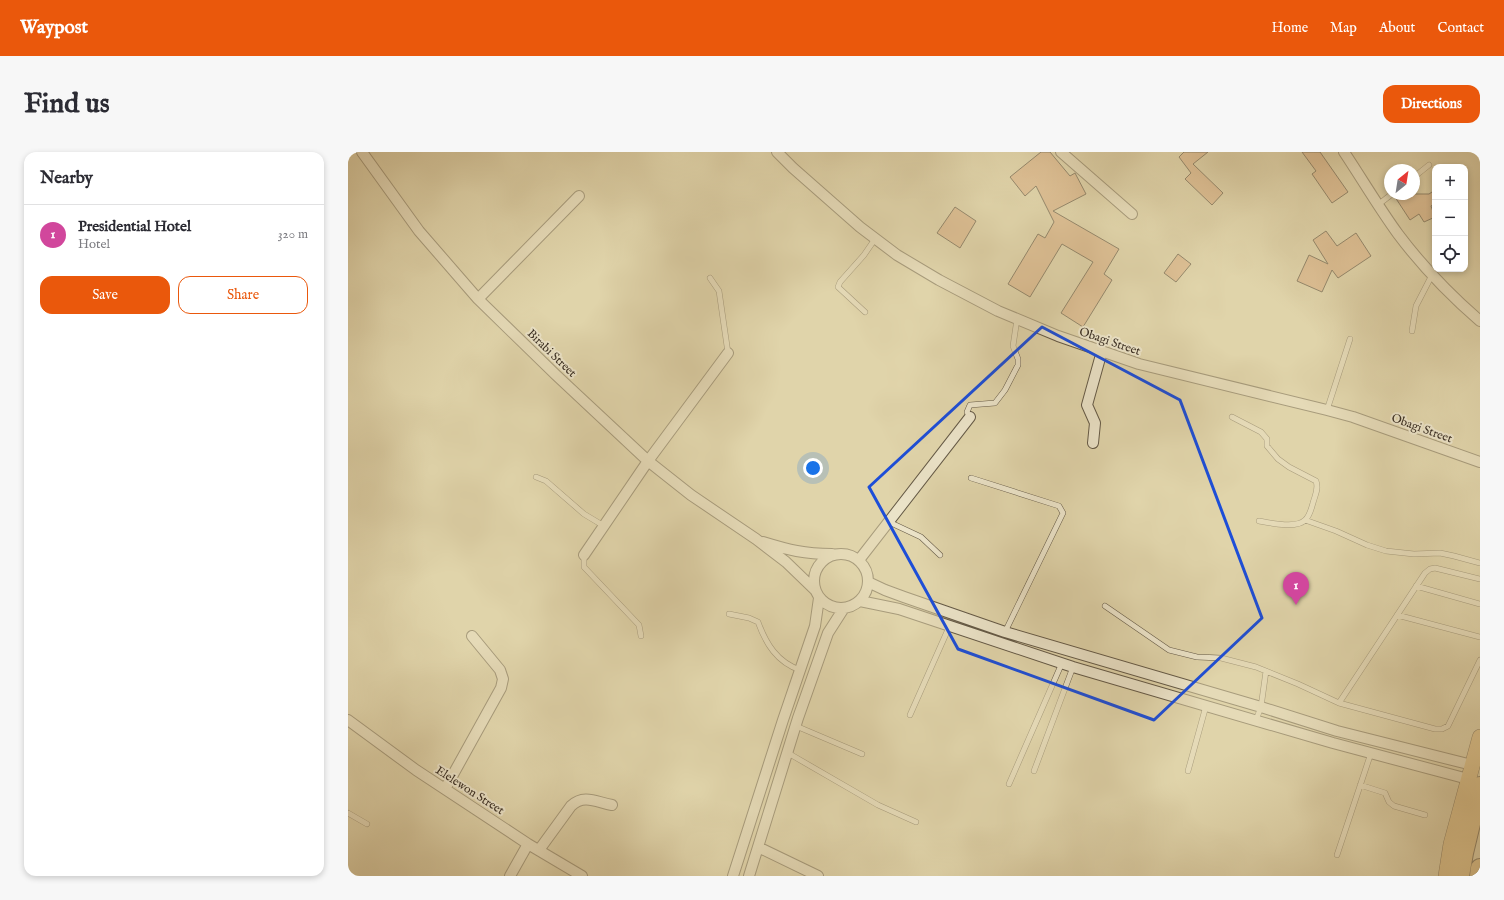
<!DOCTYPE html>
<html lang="en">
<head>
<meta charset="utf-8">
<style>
  body { margin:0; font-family:"IM FELL English",serif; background:#f7f7f7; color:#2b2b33 }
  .controls { position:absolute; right:12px; top:12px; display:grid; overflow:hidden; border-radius:8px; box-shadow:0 2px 6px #0003 }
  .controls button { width:36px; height:36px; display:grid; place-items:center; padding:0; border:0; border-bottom:1px solid #e1e1e2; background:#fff; color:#2b2b33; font:20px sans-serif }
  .compass { position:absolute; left:1036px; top:12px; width:36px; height:36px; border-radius:50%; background:#fff; box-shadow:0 2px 6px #0003; rotate:30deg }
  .you { position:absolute; left:465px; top:316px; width:14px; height:14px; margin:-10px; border:3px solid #fff; border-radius:50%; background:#1a73e8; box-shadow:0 0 0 6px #1a73e833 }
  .badge { display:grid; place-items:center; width:26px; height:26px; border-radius:50%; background:#ea580c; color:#fff; font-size:13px; font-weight:700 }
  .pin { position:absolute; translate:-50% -33px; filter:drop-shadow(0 1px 2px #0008) }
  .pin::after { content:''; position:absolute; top:21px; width:14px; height:12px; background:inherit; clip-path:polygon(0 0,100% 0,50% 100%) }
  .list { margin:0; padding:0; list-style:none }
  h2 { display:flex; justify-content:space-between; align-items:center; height:52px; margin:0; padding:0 16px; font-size:17px }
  h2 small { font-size:13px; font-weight:400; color:#7c7c81 }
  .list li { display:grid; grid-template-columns:26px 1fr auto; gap:12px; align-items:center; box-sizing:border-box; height:60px; padding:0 16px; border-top:1px solid #e1e1e2 }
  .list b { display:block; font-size:15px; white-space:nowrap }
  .list p { margin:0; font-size:13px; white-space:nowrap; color:#7c7c81 }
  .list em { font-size:13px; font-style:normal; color:#7c7c81 }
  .actions { display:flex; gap:8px; padding:12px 16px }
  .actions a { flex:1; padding:9px 0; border:1px solid #ea580c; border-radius:12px; text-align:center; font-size:14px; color:#ea580c }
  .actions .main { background:#ea580c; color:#fff }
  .icon { flex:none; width:22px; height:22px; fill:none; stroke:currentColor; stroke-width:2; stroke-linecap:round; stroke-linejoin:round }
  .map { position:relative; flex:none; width:1132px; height:724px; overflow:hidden; border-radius:12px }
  header { display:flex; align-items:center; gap:24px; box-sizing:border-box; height:56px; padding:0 20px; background:#ea580c; color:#fff }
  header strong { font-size:19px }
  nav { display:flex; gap:22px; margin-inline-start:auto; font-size:14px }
  .intro { display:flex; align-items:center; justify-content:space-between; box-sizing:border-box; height:96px; padding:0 24px }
  h1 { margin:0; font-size:28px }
  .button { padding:10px 18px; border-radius:12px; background:#ea580c; color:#fff; font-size:14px; font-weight:700 }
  main { display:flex; gap:24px; padding:0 24px }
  aside { flex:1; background:#fff; border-radius:12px; box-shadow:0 2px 6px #0003 }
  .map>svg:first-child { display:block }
</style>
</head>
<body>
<header>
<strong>Waypost</strong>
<nav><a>Home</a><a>Map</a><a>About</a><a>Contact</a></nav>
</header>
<div class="intro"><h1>Find us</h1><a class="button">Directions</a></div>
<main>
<aside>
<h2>Nearby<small></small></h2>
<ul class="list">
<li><span class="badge" style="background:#d1479c">1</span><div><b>Presidential Hotel</b><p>Hotel</p></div><em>320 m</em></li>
</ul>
<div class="actions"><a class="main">Save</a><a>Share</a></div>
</aside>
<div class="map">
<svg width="1132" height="724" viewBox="0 0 1132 724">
  <rect width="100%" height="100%" fill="#e0d4aa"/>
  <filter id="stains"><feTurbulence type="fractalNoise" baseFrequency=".005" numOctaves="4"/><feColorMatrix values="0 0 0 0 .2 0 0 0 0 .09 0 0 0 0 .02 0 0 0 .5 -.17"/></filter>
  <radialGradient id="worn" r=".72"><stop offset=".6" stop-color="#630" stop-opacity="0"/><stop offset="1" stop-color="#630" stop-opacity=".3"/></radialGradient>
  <path fill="#dbaa7f" stroke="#3b3024" d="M693,0H702L722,24L727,21L738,42L705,59L771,97L756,122L764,128L735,175L713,161L745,110L714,92L682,145L660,132L690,82L697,86L706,70L688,34L677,44L662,25Z
    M836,0H860L845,12L875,41L864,53L837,27L843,21L831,5Z
    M954,0H972L1000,40L984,51L964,22L968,19Z
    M1087,38V51L1083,54L1087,65L1076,70L1071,62L1062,68L1047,45L1048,42H1081Z
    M607,55L628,69L612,96L589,81Z
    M978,79L989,94L1008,81L1023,104L990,126L984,118L974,140L949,129L961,103L980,112L965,88Z
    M830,102L843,112L828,130L816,121Z"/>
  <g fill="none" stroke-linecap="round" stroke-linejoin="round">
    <defs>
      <path id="lane" d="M1066,25L1081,13
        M1031,52L1044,42
        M362,126L371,139L380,201
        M517,160L490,135L492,130L516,103L527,87
        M1064,179L1068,154L1084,123
        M979,258L1002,187
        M622,265L619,260L622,253L647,251L657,238L670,213V207L665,194L669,167
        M884,265L913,280L919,287V294L930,307L941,315L968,329C971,337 967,343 965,351C963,357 962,364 957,368C949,377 922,371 911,369
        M188,325L198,329L236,362L256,374
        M623,326L711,354L715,361L657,480
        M957,368L988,379L1019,393L1038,399L1066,402L1092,401L1106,404L1132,411
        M541,370L573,385L592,403
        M236,403V415L291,473L293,484
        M1068,434L1132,452
        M757,454L821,498L849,505L873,506L908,515L950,532L991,551L1087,577H1094L1100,574L1132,508
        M381,462L401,466L410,470C418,492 429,510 452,518
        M1049,463L1132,485
        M991,551L1077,421L1082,417L1087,416L1132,427
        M562,563L602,473
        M908,568L913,555L918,519
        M448,574L514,602
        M440,601L530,653L568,670
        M686,619L725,515
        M840,619L858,554
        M661,632L714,511
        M1012,633L1037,641L1041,650L1046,654L1077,663
        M0,661L19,672
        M989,703L1023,601"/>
      <path id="street" d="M14,0L71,79L130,147L208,223L300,309L343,343L408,387L438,410L467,438
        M429,0L445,16L512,75L549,103L591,128L650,159L710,184L791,212L979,258L1005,265L1132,310
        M713,0L784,62
        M996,0C1014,27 1031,56 1050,82C1074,114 1102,143 1132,169
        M130,147L231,44
        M745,291L747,271L739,253L754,199
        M415,390C441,398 456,402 484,402
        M466 429a27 27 0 1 1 54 0a27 27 0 1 1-54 0Z
        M236,403L300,309L380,201
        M511,408L622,265
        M520,430L537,438L556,445L657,480L913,555L989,579L1124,613
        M512,449L551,457L725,515L985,591L1120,627
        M0,568L68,618L180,692L234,724
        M97,637L153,536L155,527L152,518L124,484
        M410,695L470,724
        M191,698L223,654C236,642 248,650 264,653
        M162,724L180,692
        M385,724L435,568L467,474L471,446
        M401,724L450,566L480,481L496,456"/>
      <path id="primary" d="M1098,724L1103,692L1132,585"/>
      <path id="highway" d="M1112,724L1116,701L1132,634
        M1131,724L1132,716"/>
    </defs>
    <use href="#lane" stroke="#645946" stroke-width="6"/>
    <use href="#street" stroke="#645946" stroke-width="12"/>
    <use href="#primary" stroke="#3b3024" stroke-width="16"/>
    <use href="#highway" stroke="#3b3024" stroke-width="20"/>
    <use href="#lane" stroke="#ebe3c8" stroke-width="5"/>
    <use href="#street" stroke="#ebe3c8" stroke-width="10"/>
    <use href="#primary" stroke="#e0ba75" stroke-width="15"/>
    <use href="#highway" stroke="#e0ba75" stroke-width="18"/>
  </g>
  <path d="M0 0H1132V724H0ZM694,175L832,248L914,466L806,568L610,497L521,335Z" fill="#e0d4aa" fill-opacity=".55" fill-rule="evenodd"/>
  <path fill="none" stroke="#1d4ed8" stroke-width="3" stroke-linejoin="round" d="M694,175L832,248L914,466L806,568L610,497L521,335Z"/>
  <g text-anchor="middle" stroke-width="4" stroke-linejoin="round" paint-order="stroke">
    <g font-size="12" fill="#3b3024" stroke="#ebe3c8">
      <text transform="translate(762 189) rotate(19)" y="4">Obagi Street</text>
      <text transform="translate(204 201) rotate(44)" y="4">Birabi Street</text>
      <text transform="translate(1074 276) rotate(20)" y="4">Obagi Street</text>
      <text transform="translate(122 638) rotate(33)" y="4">Elelewon Street</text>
    </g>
  </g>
  <rect width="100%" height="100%" filter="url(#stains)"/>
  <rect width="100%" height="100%" fill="url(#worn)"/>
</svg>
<div class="controls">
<button>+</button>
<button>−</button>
<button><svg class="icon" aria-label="locate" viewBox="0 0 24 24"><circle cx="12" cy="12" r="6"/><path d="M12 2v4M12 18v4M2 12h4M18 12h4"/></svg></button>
</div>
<svg class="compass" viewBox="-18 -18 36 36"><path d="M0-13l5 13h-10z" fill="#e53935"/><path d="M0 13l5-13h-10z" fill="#7c7c81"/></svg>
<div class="you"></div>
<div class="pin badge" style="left:948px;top:453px;background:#d1479c">1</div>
</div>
</main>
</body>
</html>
